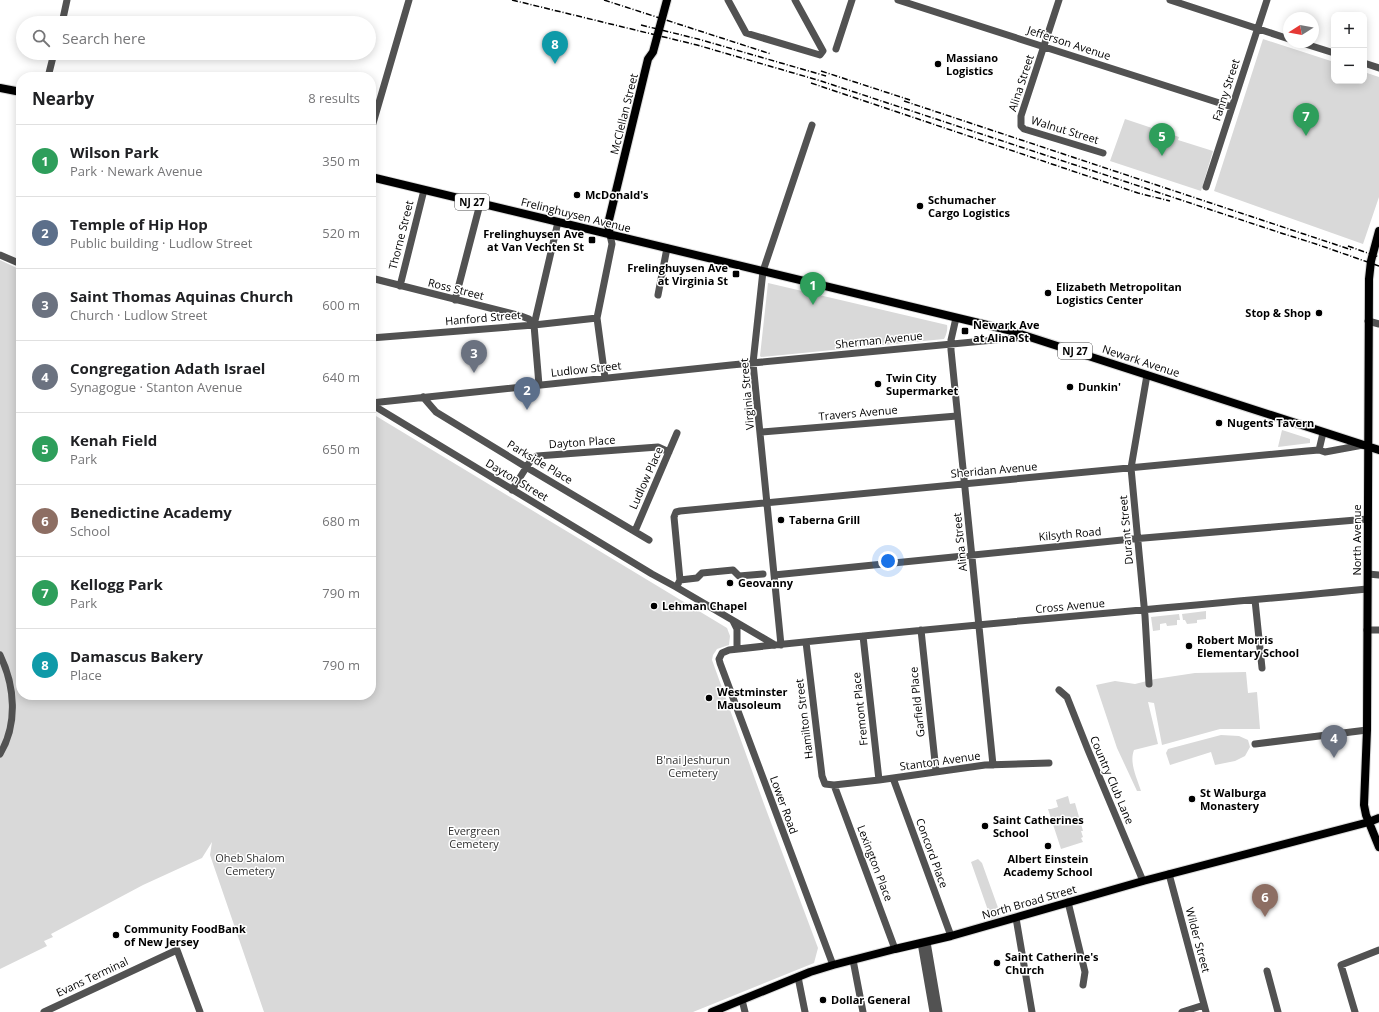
<!DOCTYPE html>
<html lang="en">
<head>
<meta charset="utf-8">
<style>
  body { margin:0; font-family:"Open Sans",sans-serif; background:#f2f2f2; color:#202124 }
  .controls { position:absolute; right:12px; top:12px; display:grid; overflow:hidden; border-radius:8px; box-shadow:0 2px 10px #0003 }
  .controls button { width:36px; height:36px; display:grid; place-items:center; padding:0; border:0; border-bottom:1px solid #e0e0e0; background:#fff; color:#202124; font:20px sans-serif }
  .compass { position:absolute; left:1283px; top:12px; width:36px; height:36px; border-radius:50%; background:#fff; box-shadow:0 2px 10px #0003; rotate:259deg }
  .you { position:absolute; left:888px; top:561px; width:14px; height:14px; margin:-10px; border:3px solid #fff; border-radius:50%; background:#1a73e8; box-shadow:0 0 0 6px #1a73e833 }
  .badge { display:grid; place-items:center; width:26px; height:26px; border-radius:50%; background:#0b8043; color:#fff; font-size:13px; font-weight:700 }
  .pin { position:absolute; translate:-50% -33px; filter:drop-shadow(0 1px 2px #0008) }
  .pin::after { content:''; position:absolute; top:21px; width:14px; height:12px; background:inherit; clip-path:polygon(0 0,100% 0,50% 100%) }
  .list { margin:0; padding:0; list-style:none }
  h2 { display:flex; justify-content:space-between; align-items:center; height:52px; margin:0; padding:0 16px; font-size:17px }
  h2 small { font-size:13px; font-weight:400; color:#757577 }
  .list li { display:grid; grid-template-columns:26px 1fr auto; gap:12px; align-items:center; box-sizing:border-box; height:72px; padding:0 16px; border-top:1px solid #e0e0e0 }
  .list b { display:block; font-size:15px; white-space:nowrap }
  .list p { margin:0; font-size:13px; white-space:nowrap; color:#757577 }
  .list em { font-size:13px; font-style:normal; color:#757577 }
  .icon { flex:none; width:22px; height:22px; fill:none; stroke:currentColor; stroke-width:2; stroke-linecap:round; stroke-linejoin:round }
  .map { position:relative; flex:none; width:1379px; height:1012px; overflow:hidden }
  .search { position:absolute; background:#fff; box-shadow:0 2px 10px #0003; left:16px; top:16px; width:360px; height:44px; display:flex; align-items:center; gap:10px; box-sizing:border-box; padding:0 14px; border-radius:22px; color:#757577; font-size:15px }
  .panel { position:absolute; background:#fff; box-shadow:0 2px 10px #0003; left:16px; top:72px; width:360px; height:628px; border-radius:16px }
  .map>svg:first-child { display:block }
</style>
</head>
<body>
<div class="map">
<svg width="1379" height="1012" viewBox="0 0 1379 1012">
  <rect width="100%" height="100%" fill="#fff"/>
  <path fill="#d9d9d9" d="M1263,39L1334,62V81H1364V72L1379,77V197L1363,244L1214,191Z
    M1125,119L1179,137L1178,140L1213,151L1201,191L1110,161Z
    M0,260L21,270V695H371V413L727,628L730,636L729,645L717,649L713,655L712,660L764,804L818,948L814,963L693,1012H264L210,855L212,842L202,858L143,885L51,934L53,937L44,941L47,946L0,969Z
    M768,283L947,325C948,329 946,336 944,339L761,357L760,356Z
    M1282,430L1310,439V443L1278,447Z
    M1206,611V619L1197,620V623L1187,624L1185,620H1183L1182,614Z
    M1179,614L1180,620H1177V625L1167,626L1166,623L1160,624V630L1153,631L1151,617Z
    M1246,672L1248,693L1257,692L1260,729H1220L1162,745L1154,703L1148,702L1158,744L1134,750C1129,763 1137,778 1141,791H1137L1117,748L1096,685L1115,681L1135,684L1155,679L1195,673Z
    M1221,735L1239,736L1248,740L1250,747L1245,756L1235,761L1215,765L1211,752L1170,765L1166,753L1168,749Z
    M1068,796L1070,804L1075,803L1083,831H1081L1083,837L1081,838L1083,842L1061,849L1048,809H1051L1058,807L1056,800Z
    M978,859L982,863L1001,916L991,919L971,862Z"/>
  <g fill="none" stroke-linecap="round" stroke-linejoin="round">
    <defs>
      <path id="major" d="M0,88L21,92
        M371,177L1008,330L1379,450
        M1379,231L1371,261L1369,279L1367,730L1364,805L1366,815L1379,847
        M610,235L608,224L648,59L653,52L667,0
        M712,1012L810,972L833,965L895,949L951,936L1143,881L1369,822L1379,818"/>
    </defs>
    <use href="#major" stroke="#dbdbdb" stroke-width="10"/>
    <path stroke="#525252" stroke-width="7" d="M728,0L746,33L820,55L823,51L795,0
      M898,0L1232,107
      M1059,0L1021,116V126L1024,129L1103,153
      M1170,0L1289,39
      M62,23L67,0
      M1299,42L1334,53
      M836,49L852,0
      M1364,63L1379,68
      M48,77L54,53
      M371,130L409,0
      M1206,187L1267,0
      M0,255L21,264
      M371,278L521,316L529,319L534,325
      M400,286L424,190
      M658,295L667,248
      M455,300L480,204
      M956,318L951,340V350L993,765
      M1368,321L1379,324
      M371,338L534,325L597,318
      M1147,375L1131,468L1145,616L1149,684
      M605,378L597,318L612,244L610,235
      M539,385L534,325L558,222
      M423,397L436,412L526,467L649,540
      M371,403L731,365L1027,337
      M371,404L652,574L676,587L775,645
      M761,432L957,416
      M1319,450L1323,433
      M512,490L531,460L537,456L658,447L669,452
      M635,531L677,433
      M1368,574L1379,575
      M774,575L1132,539L1368,519
      M680,580L674,517L676,512L680,511L1307,451L1319,450L1325,452L1363,445
      M678,584L680,580L697,578L702,573L733,570L739,576L763,574
      M1255,600L1262,668
      M733,621L737,629V649
      M921,630L936,771
      M1367,630H1379
      M863,636L879,780
      M806,642L822,776L825,784L834,785L879,780L985,765L1049,763
      M781,645L753,363L763,271L812,125
      M0,655C15,686 18,724 0,754
      M1059,690L1067,697L1088,750L1143,881
      M1255,744L1367,730
      M893,778L951,936
      M834,785L895,949
      M1169,874L1206,1012
      M1068,902L1085,972L1083,985
      M1016,918L1032,1012
      M927,942L939,1012
      M921,943L933,1012
      M853,960L863,1012
      M833,965L720,663L719,659L722,653L729,650C941,626 1155,610 1367,589
      M1267,971L1278,1012
      M798,977L805,1012
      M742,1000L745,1012
      M44,1012L177,950L200,1012
      M1182,1012L1204,1005
      M1355,1012L1341,965L1379,950"/>
    <use href="#major" stroke="#000" stroke-width="8"/>
    <path stroke="#000" stroke-width="1.5" stroke-dasharray="6 2 1 2" stroke-linecap="butt" d="M512,0L697,45L821,81L1284,234L1316,244L1379,266
      M604,0L771,54
      M641,25L698,39L826,76
      M821,71L910,100
      M811,83L1138,193L1170,201
      M904,101L1352,250
      M1348,246L1379,257"/>
  </g>
  <g fill="#000" stroke="#fff" stroke-width="1.5">
    <circle cx="938" cy="64" r="4"/>
    <circle cx="577" cy="195" r="4"/>
    <circle cx="920" cy="206" r="4"/>
    <rect x="588" y="236" width="8" height="8" rx="2"/>
    <rect x="732" y="270" width="8" height="8" rx="2"/>
    <circle cx="1048" cy="293" r="4"/>
    <circle cx="1319" cy="313" r="4"/>
    <rect x="961" y="327" width="8" height="8" rx="2"/>
    <circle cx="878" cy="384" r="4"/>
    <circle cx="1070" cy="387" r="4"/>
    <circle cx="1219" cy="423" r="4"/>
    <circle cx="781" cy="520" r="4"/>
    <circle cx="730" cy="583" r="4"/>
    <circle cx="654" cy="606" r="4"/>
    <circle cx="1189" cy="646" r="4"/>
    <circle cx="709" cy="698" r="4"/>
    <circle cx="1192" cy="799" r="4"/>
    <circle cx="985" cy="826" r="4"/>
    <circle cx="1048" cy="846" r="4"/>
    <circle cx="116" cy="935" r="4"/>
    <circle cx="997" cy="963" r="4"/>
    <circle cx="823" cy="1000" r="4"/>
  </g>
  <g text-anchor="middle" stroke-width="3" stroke-linejoin="round" paint-order="stroke">
    <g fill="#fff" stroke="#4c4c4c" stroke-width="1">
      <rect x="455" y="194" width="34" height="16" rx="3"/>
      <rect x="1058" y="343" width="34" height="16" rx="3"/>
    </g>
    <g font-size="10" font-weight="bold" fill="#000">
      <text x="472" y="206">NJ 27</text>
      <text x="1075" y="355">NJ 27</text>
    </g>
    <g font-size="11" fill="#000" stroke="#fff">
      <text transform="translate(1069 43) rotate(18)" y="4">Jefferson Avenue</text>
      <text transform="translate(1021 83) rotate(-72)" y="4">Alina Street</text>
      <text transform="translate(1226 90) rotate(-72)" y="4">Fanny Street</text>
      <text transform="translate(624 114) rotate(-76)" y="4">McClellan Street</text>
      <text transform="translate(1065 130) rotate(17)" y="4">Walnut Street</text>
      <text transform="translate(576 215) rotate(14)" y="4">Frelinghuysen Avenue</text>
      <text transform="translate(401 235) rotate(-76)" y="4">Thorne Street</text>
      <text transform="translate(456 289) rotate(14)" y="4">Ross Street</text>
      <text transform="translate(483 318) rotate(-5)" y="4">Hanford Street</text>
      <text transform="translate(879 340) rotate(-6)" y="4">Sherman Avenue</text>
      <text transform="translate(1141 361) rotate(18)" y="4">Newark Avenue</text>
      <text transform="translate(586 369) rotate(-6)" y="4">Ludlow Street</text>
      <text transform="translate(747 394) rotate(-95)" y="4">Virginia Street</text>
      <text transform="translate(858 413) rotate(-5)" y="4">Travers Avenue</text>
      <text transform="translate(582 442) rotate(-4)" y="4">Dayton Place</text>
      <text transform="translate(540 462) rotate(31)" y="4">Parkside Place</text>
      <text transform="translate(994 470) rotate(-5)" y="4">Sheridan Avenue</text>
      <text transform="translate(646 478) rotate(-66)" y="4">Ludlow Place</text>
      <text transform="translate(517 480) rotate(31)" y="4">Dayton Street</text>
      <text transform="translate(1126 530) rotate(-95)" y="4">Durant Street</text>
      <text transform="translate(1070 534) rotate(-5)" y="4">Kilsyth Road</text>
      <text transform="translate(1357 540) rotate(-90)" y="4">North Avenue</text>
      <text transform="translate(960 542) rotate(-96)" y="4">Alina Street</text>
      <text transform="translate(1070 606) rotate(-5)" y="4">Cross Avenue</text>
      <text transform="translate(917 702) rotate(-96)" y="4">Garfield Place</text>
      <text transform="translate(860 709) rotate(-96)" y="4">Fremont Place</text>
      <text transform="translate(804 719) rotate(-97)" y="4">Hamilton Street</text>
      <text transform="translate(940 761) rotate(-8)" y="4">Stanton Avenue</text>
      <text transform="translate(1112 780) rotate(67)" y="4">Country Club Lane</text>
      <text transform="translate(784 805) rotate(70)" y="4">Lower Road</text>
      <text transform="translate(932 853) rotate(70)" y="4">Concord Place</text>
      <text transform="translate(875 863) rotate(69)" y="4">Lexington Place</text>
      <text transform="translate(1029 902) rotate(-16)" y="4">North Broad Street</text>
      <text transform="translate(1198 940) rotate(75)" y="4">Wilder Street</text>
      <text transform="translate(92 977) rotate(-25)" y="4">Evans Terminal</text>
    </g>
    <g font-size="11" font-weight="bold" fill="#000" stroke="#fff" text-anchor="start">
      <text x="946" y="62">Massiano<tspan x="946" dy="13">Logistics</tspan></text>
      <text x="585" y="199">McDonald's</text>
      <text x="928" y="204">Schumacher<tspan x="928" dy="13">Cargo Logistics</tspan></text>
      <text x="584" y="238" text-anchor="end">Frelinghuysen Ave<tspan x="584" dy="13">at Van Vechten St</tspan></text>
      <text x="728" y="272" text-anchor="end">Frelinghuysen Ave<tspan x="728" dy="13">at Virginia St</tspan></text>
      <text x="1056" y="291">Elizabeth Metropolitan<tspan x="1056" dy="13">Logistics Center</tspan></text>
      <text x="1311" y="317" text-anchor="end">Stop &amp; Shop</text>
      <text x="973" y="329">Newark Ave<tspan x="973" dy="13">at Alina St</tspan></text>
      <text x="886" y="382">Twin City<tspan x="886" dy="13">Supermarket</tspan></text>
      <text x="1078" y="391">Dunkin'</text>
      <text x="1227" y="427">Nugents Tavern</text>
      <text x="789" y="524">Taberna Grill</text>
      <text x="738" y="587">Geovanny</text>
      <text x="662" y="610">Lehman Chapel</text>
      <text x="1197" y="644">Robert Morris<tspan x="1197" dy="13">Elementary School</tspan></text>
      <text x="717" y="696">Westminster<tspan x="717" dy="13">Mausoleum</tspan></text>
      <text x="1200" y="797">St Walburga<tspan x="1200" dy="13">Monastery</tspan></text>
      <text x="993" y="824">Saint Catherines<tspan x="993" dy="13">School</tspan></text>
      <text x="1048" y="863" text-anchor="middle">Albert Einstein<tspan x="1048" dy="13">Academy School</tspan></text>
      <text x="124" y="933">Community FoodBank<tspan x="124" dy="13">of New Jersey</tspan></text>
      <text x="1005" y="961">Saint Catherine's<tspan x="1005" dy="13">Church</tspan></text>
      <text x="831" y="1004">Dollar General</text>
    </g>
    <g font-size="11" fill="#303030" stroke="#fff">
      <text x="693" y="764">B'nai Jeshurun<tspan x="693" dy="13">Cemetery</tspan></text>
      <text x="474" y="835">Evergreen<tspan x="474" dy="13">Cemetery</tspan></text>
      <text x="250" y="862">Oheb Shalom<tspan x="250" dy="13">Cemetery</tspan></text>
    </g>
  </g>
</svg>
<div class="controls">
<button>+</button>
<button>−</button>
</div>
<svg class="compass" viewBox="-18 -18 36 36"><path d="M0-13l5 13h-10z" fill="#e53935"/><path d="M0 13l5-13h-10z" fill="#757577"/></svg>
<div class="you"></div>
<div class="pin badge" style="left:813px;top:305px;background:#2e9e5b">1</div>
<div class="pin badge" style="left:527px;top:410px;background:#5c6f8a">2</div>
<div class="pin badge" style="left:474px;top:373px;background:#6b7280">3</div>
<div class="pin badge" style="left:1334px;top:758px;background:#6b7280">4</div>
<div class="pin badge" style="left:1162px;top:156px;background:#2e9e5b">5</div>
<div class="pin badge" style="left:1265px;top:917px;background:#8d6e63">6</div>
<div class="pin badge" style="left:1306px;top:136px;background:#2e9e5b">7</div>
<div class="pin badge" style="left:555px;top:64px;background:#0f9aa8">8</div>
<div class="search"><svg class="icon" aria-label="search" viewBox="0 0 24 24"><circle cx="10" cy="10" r="6"/><path d="M15 15l6 6"/></svg>Search here</div>
<section class="panel">
<h2>Nearby<small>8 results</small></h2>
<ul class="list">
<li><span class="badge" style="background:#2e9e5b">1</span><div><b>Wilson Park</b><p>Park · Newark Avenue</p></div><em>350 m</em></li>
<li><span class="badge" style="background:#5c6f8a">2</span><div><b>Temple of Hip Hop</b><p>Public building · Ludlow Street</p></div><em>520 m</em></li>
<li><span class="badge" style="background:#6b7280">3</span><div><b>Saint Thomas Aquinas Church</b><p>Church · Ludlow Street</p></div><em>600 m</em></li>
<li><span class="badge" style="background:#6b7280">4</span><div><b>Congregation Adath Israel</b><p>Synagogue · Stanton Avenue</p></div><em>640 m</em></li>
<li><span class="badge" style="background:#2e9e5b">5</span><div><b>Kenah Field</b><p>Park</p></div><em>650 m</em></li>
<li><span class="badge" style="background:#8d6e63">6</span><div><b>Benedictine Academy</b><p>School</p></div><em>680 m</em></li>
<li><span class="badge" style="background:#2e9e5b">7</span><div><b>Kellogg Park</b><p>Park</p></div><em>790 m</em></li>
<li><span class="badge" style="background:#0f9aa8">8</span><div><b>Damascus Bakery</b><p>Place</p></div><em>790 m</em></li>
</ul>
</section>
</div>
</body>
</html>
